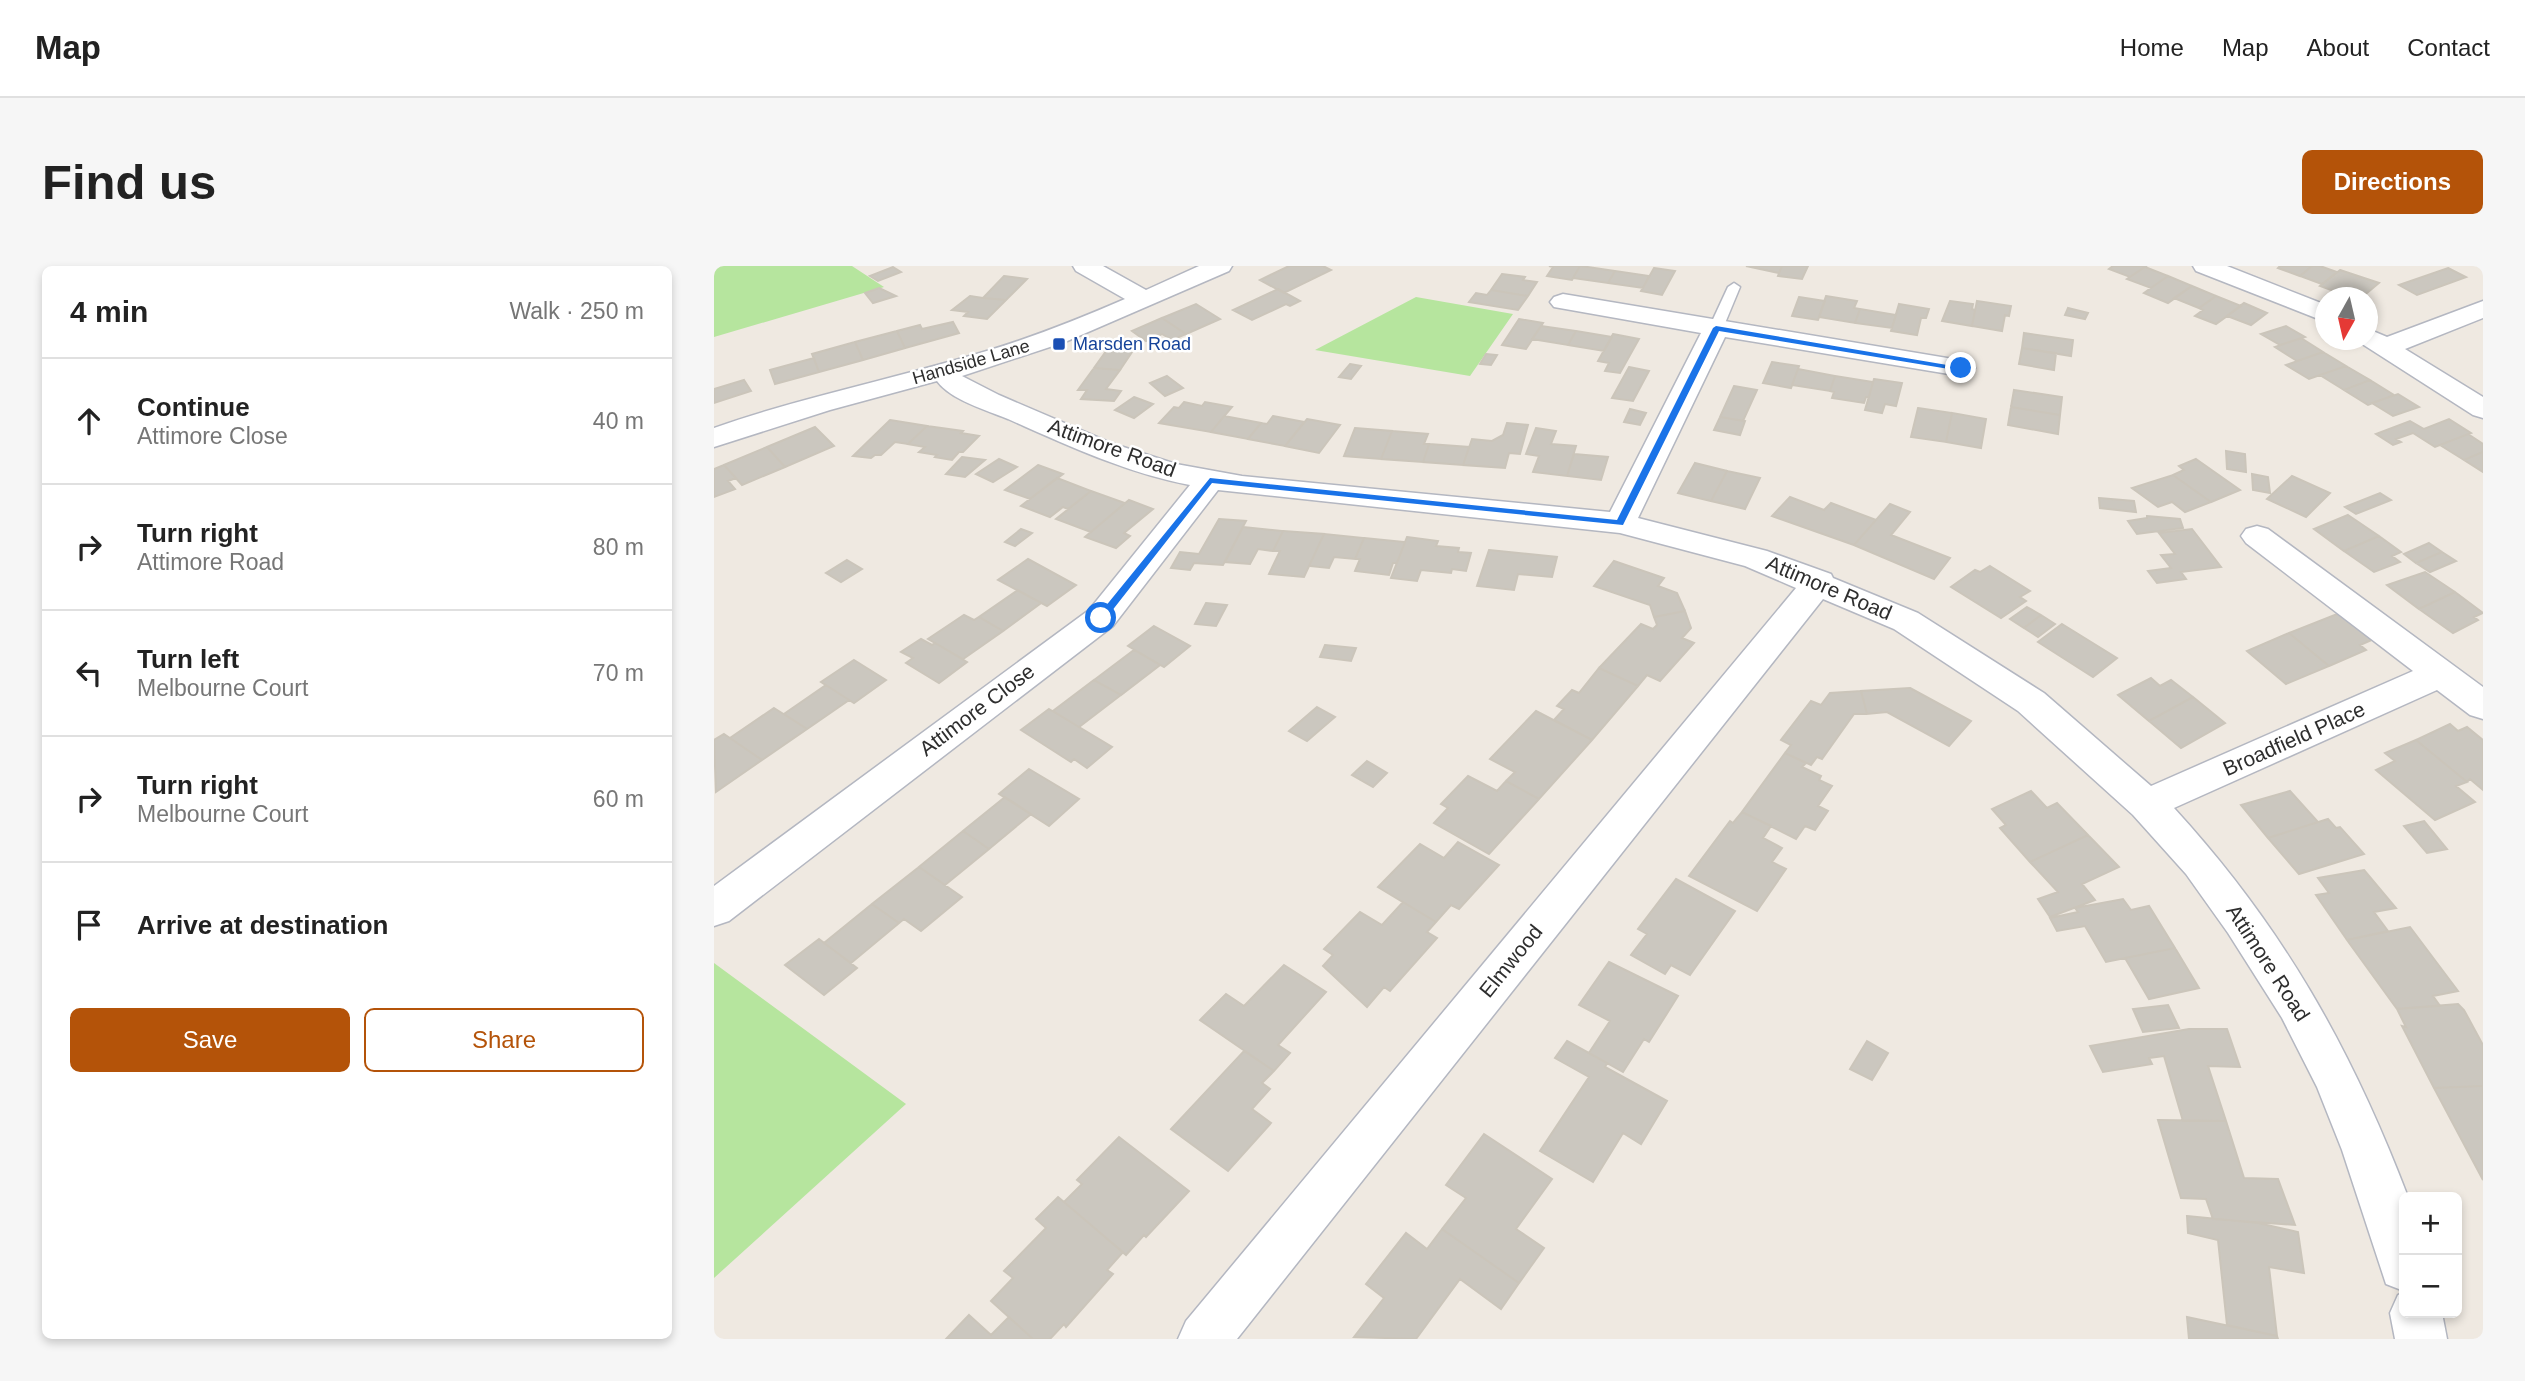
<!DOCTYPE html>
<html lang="en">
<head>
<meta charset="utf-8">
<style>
  body { margin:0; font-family:Arial,sans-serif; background:#f6f6f6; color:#222 }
  .controls { position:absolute; right:21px; bottom:21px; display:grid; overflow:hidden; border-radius:10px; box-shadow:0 4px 10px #0003 }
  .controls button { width:63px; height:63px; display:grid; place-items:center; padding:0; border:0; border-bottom:2px solid #e0e0e0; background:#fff; color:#222; font:35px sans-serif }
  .compass { position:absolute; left:1601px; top:21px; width:63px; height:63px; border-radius:50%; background:#fff; box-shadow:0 4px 10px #0003; rotate:188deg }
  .stop { position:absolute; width:21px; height:21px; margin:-16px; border:5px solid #1a73e8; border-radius:50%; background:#fff }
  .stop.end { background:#1a73e8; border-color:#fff; box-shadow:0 2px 7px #0008 }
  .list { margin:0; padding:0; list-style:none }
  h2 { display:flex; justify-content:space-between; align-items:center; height:91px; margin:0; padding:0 28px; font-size:30px }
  h2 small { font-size:23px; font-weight:400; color:#767676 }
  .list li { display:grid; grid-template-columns:46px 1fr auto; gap:21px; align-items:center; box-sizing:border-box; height:126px; padding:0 28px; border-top:2px solid #e0e0e0 }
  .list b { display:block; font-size:26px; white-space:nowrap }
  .list p { margin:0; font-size:23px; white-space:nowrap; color:#767676 }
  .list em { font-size:23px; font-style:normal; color:#767676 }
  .actions { display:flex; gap:14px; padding:21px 28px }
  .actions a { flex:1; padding:16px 0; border:2px solid #b45309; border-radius:10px; text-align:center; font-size:24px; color:#b45309 }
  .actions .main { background:#b45309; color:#fff }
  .icon { flex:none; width:38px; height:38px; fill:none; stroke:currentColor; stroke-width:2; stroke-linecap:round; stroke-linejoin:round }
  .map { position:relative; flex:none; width:1769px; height:1073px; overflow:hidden; border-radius:10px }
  header { display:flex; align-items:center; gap:42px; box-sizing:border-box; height:98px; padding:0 35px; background:#fff; border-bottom:2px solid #e0e0e0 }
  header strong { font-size:33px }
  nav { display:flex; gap:38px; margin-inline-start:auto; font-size:24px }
  .intro { display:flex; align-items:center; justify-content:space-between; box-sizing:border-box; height:168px; padding:0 42px }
  h1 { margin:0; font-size:49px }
  .button { padding:18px 32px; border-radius:10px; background:#b45309; color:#fff; font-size:24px; font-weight:700 }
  main { display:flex; gap:42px; padding:0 42px }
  aside { flex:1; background:#fff; border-radius:10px; box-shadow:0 4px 10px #0003 }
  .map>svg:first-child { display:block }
</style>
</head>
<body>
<header>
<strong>Map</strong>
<nav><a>Home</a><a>Map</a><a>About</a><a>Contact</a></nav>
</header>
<div class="intro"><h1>Find us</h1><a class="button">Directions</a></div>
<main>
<aside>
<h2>4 min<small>Walk · 250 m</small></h2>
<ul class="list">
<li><svg class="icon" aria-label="ahead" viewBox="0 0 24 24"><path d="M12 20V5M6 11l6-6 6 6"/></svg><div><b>Continue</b><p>Attimore Close</p></div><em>40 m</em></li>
<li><svg class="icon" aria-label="right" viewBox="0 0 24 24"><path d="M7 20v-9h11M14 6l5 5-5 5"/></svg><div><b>Turn right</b><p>Attimore Road</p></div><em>80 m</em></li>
<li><svg class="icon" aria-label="left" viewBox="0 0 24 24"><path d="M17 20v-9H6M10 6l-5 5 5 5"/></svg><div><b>Turn left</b><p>Melbourne Court</p></div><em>70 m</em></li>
<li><svg class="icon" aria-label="right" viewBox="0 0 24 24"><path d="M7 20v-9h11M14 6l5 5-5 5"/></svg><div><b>Turn right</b><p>Melbourne Court</p></div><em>60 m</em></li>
<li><svg class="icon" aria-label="arrive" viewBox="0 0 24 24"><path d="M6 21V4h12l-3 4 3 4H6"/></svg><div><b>Arrive at destination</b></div></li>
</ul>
<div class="actions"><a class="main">Save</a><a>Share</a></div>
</aside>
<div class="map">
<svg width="1769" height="1073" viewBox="0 0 1769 1073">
  <rect width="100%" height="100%" fill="#efe9e1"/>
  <path fill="#b6e59e" d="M0,0H138L170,21L0,71Z
    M702,31L799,48L756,110L601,84Z
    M0,697L192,838L0,1012Z"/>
  <path fill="#cbc7bf" stroke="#cbc5ba" stroke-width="2" d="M575,0H609L617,4L570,27L546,14Z
    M835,0H866L858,14L833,10L839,1Z
    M866,0H867L901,5L894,17L859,12Z
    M1032,0H1068L1065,7Z
    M1068,0H1094L1088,13L1064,10Z
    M1399,0H1432L1416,11L1395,3Z
    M1566,0H1598L1586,10L1564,2Z
    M1598,0H1606L1623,6L1608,18L1586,10Z
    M179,1L187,6L164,15L156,10Z
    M1431,1L1454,10L1437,22L1413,13Z
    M940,2L961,5L948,29L927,25Z
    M1734,2L1752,11L1703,29L1685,19Z
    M1626,4L1665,17L1648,31L1631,25L1628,28L1606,20Z
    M901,5L935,10L929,22L894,17Z
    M788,8L811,11L809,14L823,16L814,30L777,24Z
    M290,10L313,13L292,34L269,32Z
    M1454,10L1478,20L1454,37L1430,27Z
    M1478,20L1502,30L1485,42L1460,32Z
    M165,22L182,30L159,37L151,27Z
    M564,23L586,35L576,40L572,38L538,54L519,44Z
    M777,24L814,30L804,44L755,36L762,27L773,29Z
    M256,30L269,32L292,34L273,53L250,50L254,46L238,44Z
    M1112,30L1143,35L1140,42L1146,43L1141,57L1105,51Z
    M1502,30L1527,40L1502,58L1481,50L1489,44L1485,42Z
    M1085,31L1111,35L1104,54L1078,50Z
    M1236,35L1259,38L1258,43L1261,44L1258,60L1228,55Z
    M1263,35L1297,40L1295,50L1291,49L1288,65L1258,60Z
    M1530,37L1553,47L1537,59L1513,50Z
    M482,38L506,53L472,68L448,52Z
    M1185,38L1215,43L1212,52H1207L1203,69L1177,65Z
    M1354,42L1374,47L1371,53L1351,49Z
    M1146,43L1182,49L1178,62L1141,57Z
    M448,52L472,68L458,74L448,68L432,75L418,65Z
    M805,53L829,57L812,83L788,79Z
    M239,56L245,67L191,82L183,65L206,59L208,63Z
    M827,60L862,65L854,79L818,73Z
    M1572,60L1591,71L1566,79L1547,68Z
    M183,65L191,82L149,94L141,76Z
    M862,65L898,71L890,85L854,79Z
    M1310,67L1359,74L1357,90L1308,82Z
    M899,68L925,73L906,107L891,105L895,97L884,95Z
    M1587,72L1609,86L1583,95L1561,81Z
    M141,76L149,94L105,106L98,88Z
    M395,81L420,83L406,104L380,102Z
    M1308,82L1342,87L1340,104L1305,98Z
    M1609,86L1632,100L1595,113L1572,99Z
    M772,88L783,89L777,99L766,98Z
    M100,92L105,106L61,118L56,104Z
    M1058,96L1085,100L1077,122L1049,117Z
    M636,98L647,100L637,113L625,111Z
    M1632,100L1656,114L1630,124L1606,109Z
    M915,101L935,105L919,135L898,132Z
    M380,102L406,104L392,123L407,125L400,135L367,133L373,124H364Z
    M1084,103L1121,110L1116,125L1078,119Z
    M453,110L469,122L451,130L436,117Z
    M1121,110L1159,116L1155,131H1152L1150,137L1118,132L1120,126L1116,125Z
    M1160,113L1188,117L1182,140L1171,138L1168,147L1151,144Z
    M30,114L37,125L0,137V123Z
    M1656,114L1680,129L1654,139L1630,124Z
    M1020,120L1043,124L1029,155L1006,151Z
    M1300,124L1348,131L1346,149L1297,141Z
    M1684,128L1705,141L1679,150L1658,137Z
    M420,131L439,138L420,152L401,144Z
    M470,136L488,140L491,136L518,141L497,166L445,157L460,141L465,142Z
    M1297,141L1346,149L1344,168L1294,159Z
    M1204,142L1238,147L1232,176L1197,171Z
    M916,143L932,147L926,159L910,156Z
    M1238,147L1272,153L1267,182L1232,176Z
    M510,150L547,157L534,173L497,166Z
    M559,150L590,156L571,180L534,173L547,157L553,158Z
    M1006,151L1031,155L1026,169L1000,164Z
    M593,153L626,159L605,187L571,180Z
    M1735,153L1757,167L1721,181L1699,167L1682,173L1687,176L1679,179L1662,168L1696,155L1710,163Z
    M176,154L213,160L194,178L181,176L167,189H161L157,192L139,190Z
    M793,157L814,159L806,188L795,187L791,202L749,199L758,173L778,175L789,169Z
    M213,160L249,165L247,167L265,170L249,186H245L238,194L221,191L223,189L205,186L211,181L194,178Z
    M101,161L120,180L71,201L53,181Z
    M641,162L678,165L667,193L630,190Z
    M822,162L842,165L837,178L862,180L853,210L819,206L825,190L812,188Z
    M678,165L714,168L710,178H715L709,196L667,193Z
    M1754,168L1769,178V186L1750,194L1726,179Z
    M715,178L755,181L749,199L709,196Z
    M53,181L71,201L28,219L10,199Z
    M1512,185L1531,188L1532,206L1513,203Z
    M1769,186V206L1750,194Z
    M860,188L894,191L887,214L853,210Z
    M248,191L271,194L251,211L232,208Z
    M285,193L303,201L279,216L262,208Z
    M1482,193L1526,224L1497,236L1459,209L1470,204L1465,200Z
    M981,197L1013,205L997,235L964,227Z
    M10,199L22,212L14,215L21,223L0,231V203Z
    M324,199L349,208L316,233L291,224Z
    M1013,205L1046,212L1031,243L997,235Z
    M1538,208L1554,211L1556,227L1539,224Z
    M1459,209L1497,236L1471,246L1458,236L1444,241L1418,222Z
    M1578,210L1616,227L1592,251L1553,233Z
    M343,212L377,225L354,243L349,241L336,251L307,240Z
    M377,225L411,237L377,266L342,253Z
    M1666,227L1677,234L1642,248L1631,241Z
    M1076,231L1110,244L1117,237L1162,254L1140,279L1058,250Z
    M1385,232L1420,235L1422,246L1386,242Z
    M415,234L439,243L410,267L416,270L402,282L371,271Z
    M1176,238L1196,246L1177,269L1236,292L1220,313L1140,279Z
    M1634,249L1665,270L1630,285L1600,263Z
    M1433,250L1466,253L1469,262L1423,268L1414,255L1433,252Z
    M505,253L532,255L509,299L480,297L476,304L457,302L466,286L485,288Z
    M529,261L569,265L559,285L544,283L536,298L511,296Z
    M307,263L318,267L301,280L291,276Z
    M1478,263L1507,301L1467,306L1472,313L1443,317L1434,305L1457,302L1447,289L1461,288L1445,267Z
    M569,265L610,268L590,311L555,308L566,285H559Z
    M610,268L650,272L641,293L620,291L615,302L595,300Z
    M1665,270L1687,286L1678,290L1686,296L1660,306L1630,285Z
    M693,271L724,275L722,280L745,282L744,286L757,287L752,305L738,303L737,307L707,304L703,315L677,312Z
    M650,272L691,276L683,297H679L675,309L641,305L646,293H641Z
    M1715,277L1728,286L1702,297L1690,288Z
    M775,284L843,291L838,311L804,308L800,324L763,320Z
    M1728,286L1742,295L1716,306L1702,297Z
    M314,293L362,319L333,340L284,314Z
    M133,294L148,303L127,316L112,307Z
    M900,295L950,312L944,320L963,327L971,345L940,351L936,339L880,320Z
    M1276,300L1316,325L1306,331L1312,335L1287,352L1237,321L1261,304L1266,306Z
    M1711,306L1741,326L1705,343L1673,319Z
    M304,324L327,337L289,365L265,351Z
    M1741,326L1769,347L1760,351L1764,354L1739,367L1705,343Z
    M492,337L513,339L502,360L481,358Z
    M1313,341L1327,349L1310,362L1296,353Z
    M971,345L977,362L968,372L980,377L946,415L933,409L924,420L885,402L927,358L939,363L943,359L940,351Z
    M1626,347L1660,373L1646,379L1652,384L1615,400L1575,367Z
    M250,349L260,354L265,351L289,365L249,393L214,373Z
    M1327,349L1341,358L1324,371L1310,362Z
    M1348,358L1403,392L1379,411L1324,376Z
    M440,360L476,380L450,401L414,380Z
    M1575,367L1615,400L1572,418L1533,385Z
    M207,373L218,379L221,377L253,396L225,417L192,397L199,392L187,386Z
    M611,379L642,382L637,395L606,391Z
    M420,384L446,399L407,429L380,414Z
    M140,394L172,414L140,437L107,416Z
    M885,402L924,420L878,474L840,454L850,443L843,440L858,424L865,427Z
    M1437,412L1446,420L1457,414L1479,431L1435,455L1404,429Z
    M380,414L407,429L365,461L339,445Z
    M112,419L135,434L93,463L70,448Z
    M1196,422L1257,455L1235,480L1173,446L1153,448L1147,425Z
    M1147,425L1153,448H1140L1108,493L1103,491L1097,499L1071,487L1077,479L1067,474L1097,435L1107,439L1116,427Z
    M1479,431L1511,457L1467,482L1435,455Z
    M603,441L621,451L593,475L575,465Z
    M60,442L93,463L48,494L16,472Z
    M335,443L365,461L398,481L373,502L360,493L357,496L307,464Z
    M822,445L878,474L825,533L792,515L801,506L776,493Z
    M1736,458L1744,465L1753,461L1769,474V524L1756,513L1753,516L1702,474Z
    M10,468L48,494L2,526L0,474Z
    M1702,474L1753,516L1742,520L1761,536L1721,554L1662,504L1681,495L1671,487Z
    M1071,487L1092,497L1088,501L1107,510L1105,514L1118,520L1104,540L1114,545L1101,564L1091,560L1082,573L1028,546Z
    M653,495L673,507L659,521L638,509Z
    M315,503L365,533L335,560L285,528Z
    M754,510L783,525L792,515L825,533L775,588L720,557L734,542L727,538Z
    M1317,525L1333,542L1343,537L1374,569L1316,596L1286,562L1292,559L1278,543Z
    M1576,525L1604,556L1554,572L1527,539Z
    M291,531L317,548L275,583L249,565Z
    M1028,546L1057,560L1049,572L1068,582L1058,596L1072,603L1043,645L975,610L1016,555L1019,557Z
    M1614,553L1622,562L1626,561L1650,588L1585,608L1554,572Z
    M1710,555L1733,583L1713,587L1690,560Z
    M249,565L275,583L231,619L205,601Z
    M1374,569L1405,601L1368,618L1381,634L1336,651L1324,633L1344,626L1316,596Z
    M744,576L785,599L745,643L737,639L722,656L664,621L706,578L730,592Z
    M205,601L248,631L207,665L190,653L185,657L158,638Z
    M1650,604L1682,642L1660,646L1674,665L1633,674L1602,629L1615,627L1604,612Z
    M962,613L1021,645L976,709L957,699L951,708L917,689L933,668L924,663Z
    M1409,633L1417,644L1435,640L1461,682L1392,696L1371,660L1343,665L1336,652L1364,646L1361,642Z
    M689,636L722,656L713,666L723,672L676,725L670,721L653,741L609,700L619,689L610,683L646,646L668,659Z
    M158,638L185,657L137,697L110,677Z
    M1696,661L1744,725L1719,730L1726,740L1683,743L1633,674Z
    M105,673L143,702L110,729L71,699Z
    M1461,682L1485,722L1435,733L1411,692Z
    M895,696L964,730L935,776L930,773L909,806L875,787L896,755L865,739Z
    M570,699L612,726L564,779L576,787L560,805L486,754L512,728L530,740Z
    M1744,738L1750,744L1769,779V820L1720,822L1688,760L1692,761L1683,743Z
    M1454,739L1465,762L1429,766L1419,743Z
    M1475,763H1513L1526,801L1494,800L1512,855H1469L1450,790L1435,792L1438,798L1389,806L1376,780Z
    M853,775L893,797L891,801L953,835L927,878L909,867L879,916L826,885L875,811L841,792Z
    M1153,775L1174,787L1158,814L1136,803Z
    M530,785L560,805L548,817L556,823L538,843L557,857L514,905L457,863Z
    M1769,820V914L1720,822Z
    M1444,854L1512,855L1530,912L1564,913L1581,959L1499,953L1492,933L1467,932Z
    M770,868L838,913L802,963L830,982L805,1017L728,963L752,932L732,919Z
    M405,871L475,925L432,971L430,969L412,989L350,936L368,918L363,914Z
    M344,931L409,986L393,1004L399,1008L352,1061L350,1058L336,1073H319L277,1035L299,1012L290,1005L332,962L322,953Z
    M1473,950L1544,957L1584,966L1590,1007L1555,1001L1563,1070L1513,1059L1504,974L1474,967Z
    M728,963L805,1017L787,1043L746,1013L702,1073L640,1071L670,1032L652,1018L692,967L713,983Z
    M255,1049L277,1069L295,1051L319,1073H232Z
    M1473,1051L1563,1070L1564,1073H1475Z"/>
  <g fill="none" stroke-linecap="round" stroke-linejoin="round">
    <defs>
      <path id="service" d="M1020,17L1026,21L1009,62L1007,65H997L995,62L1014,21Z"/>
      <path id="minor" d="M359,0H389L432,24L485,0H518L515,5L351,76L248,110L285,129L397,177L462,198L528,210L896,246L987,67L840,41L836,36L840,31L849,28L1257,96L1261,102L1257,108L1247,110L1011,71L924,252L1053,285L1117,308L1119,312L1204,347L1330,427L1437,520L1699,405L1532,277L1527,270L1532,263L1543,260L1554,263L1769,421V453L1756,449L1723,424L1460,542C1569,661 1637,782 1694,931H1690V1025L1672,1018L1628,884L1603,821L1568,752L1514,667L1472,608L1419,549L1304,445L1180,363L1109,333L523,1073H464L472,1055L1082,322L1031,300L906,267L504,224L399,360L15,655L0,660V620L375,344L476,219C412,207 353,179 294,153C272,144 237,134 223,115L116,144L0,181V162C91,130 185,112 276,84C322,70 367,52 411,33L362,5Z
        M1479,0H1513L1612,39V56L1482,5Z
        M1769,35V52L1691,83L1769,131V152L1759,149L1642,74H1654V63L1673,71Z
        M1690,1026V1047H1728L1733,1073H1681L1676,1047L1684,1029Z"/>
    </defs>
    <use href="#service" stroke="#b4b7c1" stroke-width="3"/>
    <use href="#minor" stroke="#b4b7c1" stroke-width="3"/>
    <use href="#service" fill="#fff" fill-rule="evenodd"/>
    <use href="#minor" fill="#fff" fill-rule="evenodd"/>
  </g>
  <path fill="#1a73e8" d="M1002,60L1251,102L1247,105L1005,65L909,259L498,217L390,355L382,352L496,212L903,254L999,62Z"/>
  <rect fill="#1a4fb4" stroke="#fff" stroke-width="2.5" x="338" y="71" width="14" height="14" rx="3.5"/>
  <g text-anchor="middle" stroke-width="5" stroke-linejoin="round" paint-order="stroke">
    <g font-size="18" fill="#164399" stroke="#fff" text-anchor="start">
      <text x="359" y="84">Marsden Road</text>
    </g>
    <g font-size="18" fill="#2e2e2e" stroke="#fff">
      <text transform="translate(257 96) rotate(-16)" y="6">Handside Lane</text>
    </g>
    <g font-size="21" fill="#2e2e2e" stroke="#fff">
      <text transform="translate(398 182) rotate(20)" y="7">Attimore Road</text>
      <text transform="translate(1115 322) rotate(23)" y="7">Attimore Road</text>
      <text transform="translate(263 444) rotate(-37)" y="7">Attimore Close</text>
      <text transform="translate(1580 473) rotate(-24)" y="7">Broadfield Place</text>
      <text transform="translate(797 695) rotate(-51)" y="7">Elmwood</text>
      <text transform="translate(1554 697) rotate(57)" y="7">Attimore Road</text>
    </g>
  </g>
</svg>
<div class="controls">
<button>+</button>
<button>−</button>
</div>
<svg class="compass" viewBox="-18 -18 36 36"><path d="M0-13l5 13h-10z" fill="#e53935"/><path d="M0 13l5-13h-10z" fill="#767676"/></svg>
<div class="stop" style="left:387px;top:352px"></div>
<div class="stop end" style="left:1247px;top:102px"></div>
</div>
</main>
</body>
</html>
